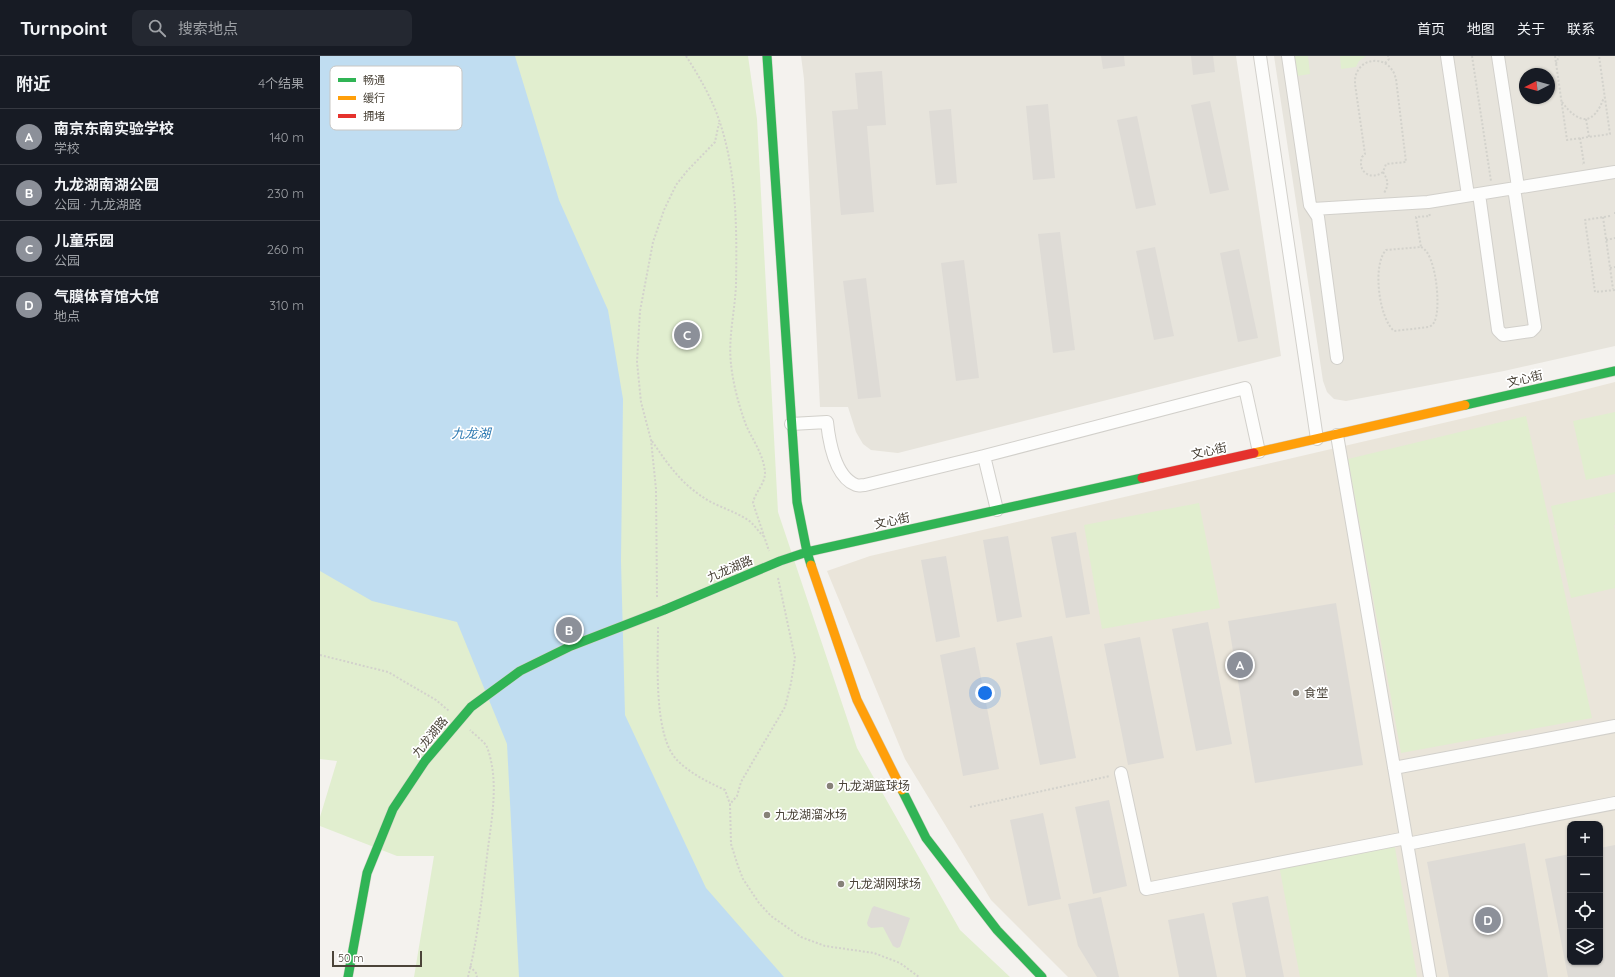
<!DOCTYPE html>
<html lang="zh">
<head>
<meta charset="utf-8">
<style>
  body { margin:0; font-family:Quicksand,"Noto Sans SC",sans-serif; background:#242831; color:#f1f3f6 }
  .controls { position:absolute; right:12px; bottom:12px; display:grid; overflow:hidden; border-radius:8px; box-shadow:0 1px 3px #0004 }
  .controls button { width:36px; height:36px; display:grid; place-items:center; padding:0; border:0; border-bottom:1px solid #363941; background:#171b24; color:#f1f3f6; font:20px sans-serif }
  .compass { position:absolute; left:1199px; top:12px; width:36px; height:36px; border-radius:50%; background:#171b24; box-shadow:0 1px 3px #0004; rotate:264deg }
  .scale { position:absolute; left:12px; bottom:10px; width:90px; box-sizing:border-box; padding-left:4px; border:2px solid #4b4439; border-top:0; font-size:11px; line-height:14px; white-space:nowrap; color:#4b4439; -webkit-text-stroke:3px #fff; paint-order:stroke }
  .you { position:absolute; left:665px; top:637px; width:14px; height:14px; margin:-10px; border:3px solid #fff; border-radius:50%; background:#1a73e8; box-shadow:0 0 0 6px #1a73e833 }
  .badge { display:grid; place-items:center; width:26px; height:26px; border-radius:50%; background:#8c9099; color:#fff; font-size:13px; font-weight:700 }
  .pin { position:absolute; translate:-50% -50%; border:2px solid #fff; box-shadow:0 1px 4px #0006 }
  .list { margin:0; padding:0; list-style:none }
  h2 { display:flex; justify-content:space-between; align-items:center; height:52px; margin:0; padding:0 16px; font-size:17px }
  h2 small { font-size:13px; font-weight:400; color:#9ea1a6 }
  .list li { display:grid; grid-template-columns:26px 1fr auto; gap:12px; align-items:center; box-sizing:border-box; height:56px; padding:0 16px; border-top:1px solid #363941 }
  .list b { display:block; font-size:15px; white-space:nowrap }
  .list p { margin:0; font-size:13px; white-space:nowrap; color:#9ea1a6 }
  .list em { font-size:13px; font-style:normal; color:#9ea1a6 }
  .icon { flex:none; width:22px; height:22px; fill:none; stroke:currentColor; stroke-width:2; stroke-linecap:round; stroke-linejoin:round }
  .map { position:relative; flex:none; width:1295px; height:921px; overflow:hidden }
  header { display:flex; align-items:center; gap:24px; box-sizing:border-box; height:56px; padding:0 20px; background:#171b24; border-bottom:1px solid #363941 }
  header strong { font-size:19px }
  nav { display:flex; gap:22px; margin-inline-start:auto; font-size:14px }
  .search { width:280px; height:36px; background:#242831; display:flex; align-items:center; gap:10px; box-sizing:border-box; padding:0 14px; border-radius:8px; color:#9ea1a6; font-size:15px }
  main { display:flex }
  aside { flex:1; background:#171b24 }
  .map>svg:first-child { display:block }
</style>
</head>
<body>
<header>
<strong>Turnpoint</strong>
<div class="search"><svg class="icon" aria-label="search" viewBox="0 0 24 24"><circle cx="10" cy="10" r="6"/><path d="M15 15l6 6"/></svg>搜索地点</div>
<nav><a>首页</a><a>地图</a><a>关于</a><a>联系</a></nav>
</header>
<main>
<aside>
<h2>附近<small>4个结果</small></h2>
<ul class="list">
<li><span class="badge">A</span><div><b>南京东南实验学校</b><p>学校</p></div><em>140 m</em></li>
<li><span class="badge">B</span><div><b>九龙湖南湖公园</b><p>公园 · 九龙湖路</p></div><em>230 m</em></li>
<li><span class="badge">C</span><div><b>儿童乐园</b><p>公园</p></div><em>260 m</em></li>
<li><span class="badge">D</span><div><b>气膜体育馆大馆</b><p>地点</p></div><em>310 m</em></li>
</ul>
</aside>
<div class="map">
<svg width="1295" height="921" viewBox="0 0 1295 921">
  <rect width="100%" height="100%" fill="#f4f2ee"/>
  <path fill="#e7e4dc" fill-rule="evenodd" d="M481,0H916L961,300L578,397L551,394L543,388L536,376L528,351H500L484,23Z
    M954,0H1295V290L1184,315L1026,345L1014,343L1007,336L1003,325ZM1205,18H1229V42H1205Z"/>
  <path fill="#eae5da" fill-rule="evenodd" d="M1295,326V921H748L671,844L585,703L507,515L550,500L1244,339ZM1250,768H1280V906H1250Z"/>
  <path fill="#e1eecf" d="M0,0H428L437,63L458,456L537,692L640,874L690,921H94L114,800H77L0,770V761L17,705L0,703Z
    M974,0H988L990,18L977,20Z
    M1020,0H1046L1039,5L1036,11L1021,13Z
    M1295,356V418L1266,424L1253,365Z
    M1206,360L1272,662L1081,697L1028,403Z
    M1295,436V469H1294L1295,476V532L1251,542L1231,450Z
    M879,447L900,552L782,573L764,469Z
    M1074,786L1097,921H980L959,809Z"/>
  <path fill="#c0ddf1" d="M0,0H195L239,144L288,254L303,343L301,505L305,659L386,832L464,921H199L187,688L137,566L52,545L0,515Z"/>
  <path fill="#dedbd6" d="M781,0H804L805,10L783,13Z
    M871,0H893L895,16L873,19Z
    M562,15L566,69L547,70L554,156L521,159L512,55L538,53L535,17Z
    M890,45L909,134L890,138L871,49Z
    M728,48L735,122L713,124L706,50Z
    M631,53L637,127L616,129L609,55Z
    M817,60L836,149L816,153L797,64Z
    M740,176L755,294L733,297L718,178Z
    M835,191L854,280L834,284L816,195Z
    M919,193L938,282L918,286L900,197Z
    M644,204L659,322L636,325L621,207Z
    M546,222L561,341L538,343L523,225Z
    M756,476L770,558L746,562L731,481Z
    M688,480L702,561L677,566L663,484Z
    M626,500L640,581L616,586L601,504Z
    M1016,547L1043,709L935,727L908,565Z
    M888,566L912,688L876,695L852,573Z
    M732,580L756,702L720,709L696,587Z
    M820,581L844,702L808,709L784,588Z
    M655,591L679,713L643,720L620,599Z
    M789,744L807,830L773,838L755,751Z
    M723,757L741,843L708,850L690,764Z
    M1205,787L1228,921H1129L1107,806Z
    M1295,789V921H1248L1225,803L1250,798V906H1280V792Z
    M948,840L964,921H926L912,847Z
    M781,841L799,921H777L758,890L748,848Z
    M554,850L590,862L580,891L577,892L573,890L563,871L551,872L548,870L547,867L552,852Z
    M884,857L897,921H859L848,864Z"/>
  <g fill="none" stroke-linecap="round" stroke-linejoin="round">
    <defs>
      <path id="street" d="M940,0L997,383
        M968,0L990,149L998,161L1017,302
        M1127,0L1148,139
        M1178,0L1198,131
        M1159,138L1178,274L1183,279L1211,275L1215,271L1194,132
        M993,153L1108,146L1295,116
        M471,368L507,366C509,385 515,421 536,429C538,430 542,429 545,429L664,400L677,454
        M1017,379L1110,921
        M664,400L925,332L939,396
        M1074,712L1295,670
        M801,717L826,833L1086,782
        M1087,788L1295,747"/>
      <path id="fast" d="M447,0L477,446L487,496L491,509
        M1145,349L1295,315
        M344,554L460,505L487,496L822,422
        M582,734L606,782L677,874L722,921
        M28,921L47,817L73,753L105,705"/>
      <path id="slow" d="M934,397L1145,349
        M491,509L537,644L582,734"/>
      <path id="jam" d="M822,422L934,397"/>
    </defs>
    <use href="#street" stroke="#d2d0cb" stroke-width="14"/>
    <use href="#fast" stroke="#d3cfc5" stroke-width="10"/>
    <use href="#slow" stroke="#d3cfc5" stroke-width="10"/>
    <use href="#jam" stroke="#d3cfc5" stroke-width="10"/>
    <path stroke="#d3d2cc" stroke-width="2" stroke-dasharray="2 2" stroke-linecap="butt" d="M366,0C377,17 387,34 395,53C417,108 417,170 416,229C415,255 408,281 411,308C413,328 419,350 426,369C433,385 444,399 445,417C445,428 435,436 433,447L449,495
      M1152,0L1171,125
      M1235,0L1247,84L1290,78L1279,0
      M1065,7L1069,3L1068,0
      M1236,8L1239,0
      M1242,46C1259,69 1274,70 1284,41
      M1266,63L1269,81
      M1260,82L1264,108H1262
      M1063,116C1051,125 1037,116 1042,101L1045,98L1035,28C1035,23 1035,18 1039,13C1046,2 1065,2 1072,14C1074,16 1075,20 1076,23L1086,106L1066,108L1063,116C1068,124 1069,129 1064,137
      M1295,156V158
      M1290,160L1265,164L1275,236L1295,234
      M1283,161L1293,233
      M1286,184L1295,182
      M1101,191C1116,197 1120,247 1116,261C1115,266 1113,269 1109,271L1074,275C1059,262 1052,209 1066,194L1101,191L1096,161L1110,160L1109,157
      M1290,212L1295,211
      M332,385C349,410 362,429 389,445C402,452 416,456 428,464C434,468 438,475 443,480
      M458,522L475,602L471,627L465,651L432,707L421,726L417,740L410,748L411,788L418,810L423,823L439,847L451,860L481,881L505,890L554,897L580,907L599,921
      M337,541L336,433L331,384L321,346L317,306L320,255L333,186L344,154L356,129L367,115L395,86L399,67
      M338,571C338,604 333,682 358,705C371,718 388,726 405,734L410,748
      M0,599L68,616L116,644L129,655
      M650,751L790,720
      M150,910L156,917L157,921
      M148,921C158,881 162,841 167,800C171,765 180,726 167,691C164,685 155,679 150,674"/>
    <use href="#street" stroke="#fdfdfc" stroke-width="12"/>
    <use href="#fast" stroke="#30b455" stroke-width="9"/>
    <use href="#slow" stroke="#ff9f0a" stroke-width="9"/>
    <use href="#jam" stroke="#e5322d" stroke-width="9"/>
    <defs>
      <path id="fast-bridge" d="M105,705L151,651L200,615L251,590L344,554"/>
    </defs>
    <use href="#fast-bridge" stroke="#d3cfc5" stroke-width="10" stroke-linecap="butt"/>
    <use href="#fast-bridge" stroke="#30b455" stroke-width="9"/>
  </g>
  <g fill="#868178" stroke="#fff" stroke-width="1.5">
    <circle cx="976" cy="637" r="4"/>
    <circle cx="510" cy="730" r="4"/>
    <circle cx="447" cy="759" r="4"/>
    <circle cx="521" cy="828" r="4"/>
  </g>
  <g text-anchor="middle" stroke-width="3.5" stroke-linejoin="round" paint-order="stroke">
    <g font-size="12" fill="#4b4439" stroke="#fff">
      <text transform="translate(1205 323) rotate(-13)" y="4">文心街</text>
      <text transform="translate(889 395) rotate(-12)" y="4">文心街</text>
      <text transform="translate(572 465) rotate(-12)" y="4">文心街</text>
      <text transform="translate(410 513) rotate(-23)" y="4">九龙湖路</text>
      <text transform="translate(110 681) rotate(-51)" y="4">九龙湖路</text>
    </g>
    <g font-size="12" fill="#4b4439" stroke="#fff" text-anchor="start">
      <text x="984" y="641">食堂</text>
      <text x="518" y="734">九龙湖篮球场</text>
      <text x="455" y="763">九龙湖溜冰场</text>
      <text x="529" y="832">九龙湖网球场</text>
    </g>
    <g font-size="13" font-style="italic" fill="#2e7ab2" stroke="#fff">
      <text x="151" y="382">九龙湖</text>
    </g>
  </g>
  <rect x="10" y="10" width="132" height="64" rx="6" fill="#fff" stroke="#c9c7c4" stroke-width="1"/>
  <rect x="18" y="22" width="18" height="4" fill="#30b455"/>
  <rect x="18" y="40" width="18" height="4" fill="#ff9f0a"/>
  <rect x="18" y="58" width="18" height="4" fill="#e5322d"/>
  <g font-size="11" fill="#4b4439">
    <text x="43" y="28">畅通</text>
    <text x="43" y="46">缓行</text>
    <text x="43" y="64">拥堵</text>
  </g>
</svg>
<div class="controls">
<button>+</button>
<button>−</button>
<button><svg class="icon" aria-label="locate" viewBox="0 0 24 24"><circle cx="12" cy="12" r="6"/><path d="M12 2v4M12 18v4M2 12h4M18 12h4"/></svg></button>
<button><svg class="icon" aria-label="layers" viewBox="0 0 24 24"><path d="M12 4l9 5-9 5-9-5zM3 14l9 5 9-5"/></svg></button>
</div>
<svg class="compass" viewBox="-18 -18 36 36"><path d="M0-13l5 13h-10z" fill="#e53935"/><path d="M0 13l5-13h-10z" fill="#9ea1a6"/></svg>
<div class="scale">50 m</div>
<div class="you"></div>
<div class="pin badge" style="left:920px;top:609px">A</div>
<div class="pin badge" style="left:249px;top:574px">B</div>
<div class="pin badge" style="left:367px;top:279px">C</div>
<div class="pin badge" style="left:1168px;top:864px">D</div>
</div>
</main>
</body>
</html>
